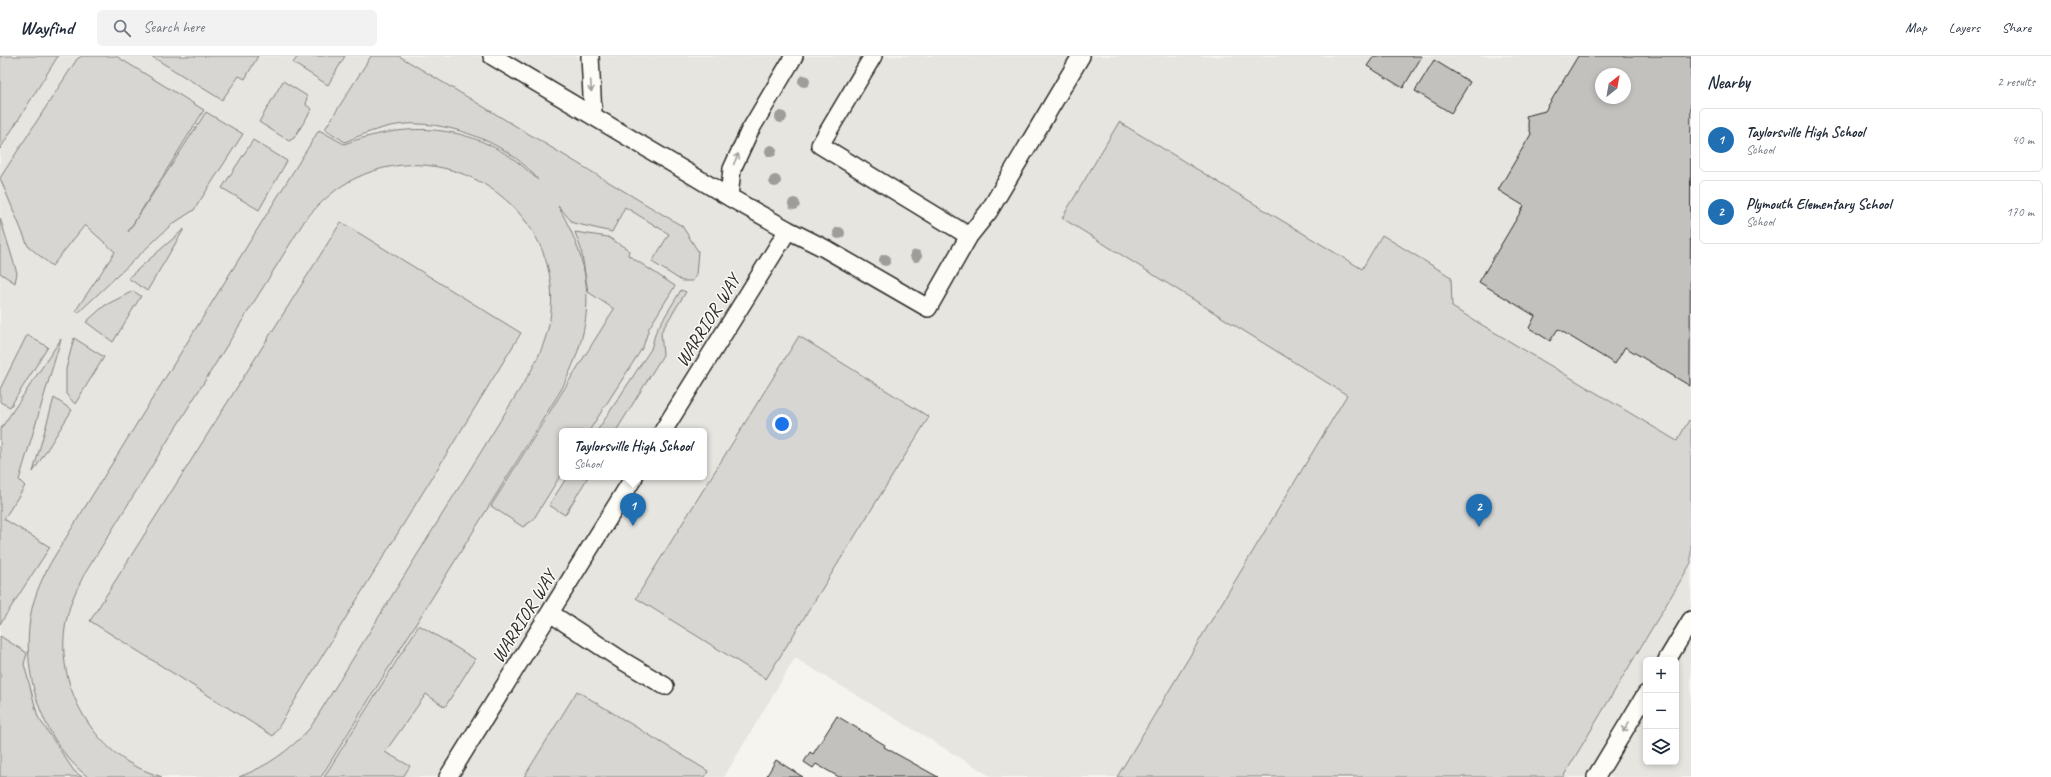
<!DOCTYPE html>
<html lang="en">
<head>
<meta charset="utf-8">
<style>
  body { margin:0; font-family:Caveat,sans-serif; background:#f2f2f3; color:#1f2937 }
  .controls { position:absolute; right:12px; bottom:12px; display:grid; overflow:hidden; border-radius:6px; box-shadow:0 2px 6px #0003 }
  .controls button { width:36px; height:36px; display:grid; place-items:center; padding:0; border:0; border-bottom:1px solid #e0e1e3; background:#fff; color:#1f2937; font:20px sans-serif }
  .compass { position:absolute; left:1595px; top:12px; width:36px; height:36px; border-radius:50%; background:#fff; box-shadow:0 2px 6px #0003; rotate:31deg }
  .you { position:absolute; left:782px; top:368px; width:14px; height:14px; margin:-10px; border:3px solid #fff; border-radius:50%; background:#1a73e8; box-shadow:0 0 0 6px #1a73e833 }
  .badge { display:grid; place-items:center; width:26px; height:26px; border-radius:50%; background:#1f6fb2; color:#fff; font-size:13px; font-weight:700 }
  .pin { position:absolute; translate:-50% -33px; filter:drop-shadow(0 1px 2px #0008) }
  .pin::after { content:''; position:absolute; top:21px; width:14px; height:12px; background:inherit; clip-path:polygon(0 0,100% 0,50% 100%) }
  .popup { position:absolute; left:559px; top:372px; width:148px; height:52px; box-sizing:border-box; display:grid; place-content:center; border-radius:6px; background:#fff; filter:drop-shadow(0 1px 3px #0005); font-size:13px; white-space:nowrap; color:#747a83 }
  .popup b { font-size:15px; color:#1f2937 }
  .popup::after { content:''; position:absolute; left:50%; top:100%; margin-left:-8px; border:8px solid transparent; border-top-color:#fff }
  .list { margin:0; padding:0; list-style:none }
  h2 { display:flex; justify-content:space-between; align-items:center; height:52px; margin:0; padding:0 16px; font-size:17px }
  h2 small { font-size:13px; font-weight:400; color:#747a83 }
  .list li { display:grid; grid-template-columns:26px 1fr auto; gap:12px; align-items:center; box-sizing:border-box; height:64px; margin:0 8px 8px; padding:0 8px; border:1px solid #e0e1e3; border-radius:6px }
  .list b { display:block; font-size:15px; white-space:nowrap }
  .list p { margin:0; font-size:13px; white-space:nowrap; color:#747a83 }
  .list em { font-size:13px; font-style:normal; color:#747a83 }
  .icon { flex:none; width:22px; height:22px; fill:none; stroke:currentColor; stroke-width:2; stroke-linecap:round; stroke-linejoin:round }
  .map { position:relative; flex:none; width:1691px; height:721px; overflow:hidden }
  header { display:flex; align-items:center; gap:24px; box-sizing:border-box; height:56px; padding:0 20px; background:#fff; border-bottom:1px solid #e0e1e3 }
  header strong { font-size:19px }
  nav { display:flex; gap:22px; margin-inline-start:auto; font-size:14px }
  .search { width:280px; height:36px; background:#f2f2f3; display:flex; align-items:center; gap:10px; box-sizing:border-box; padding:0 14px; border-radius:6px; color:#747a83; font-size:15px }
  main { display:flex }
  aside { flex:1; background:#fff }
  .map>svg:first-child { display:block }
</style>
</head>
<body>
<header>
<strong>Wayfind</strong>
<div class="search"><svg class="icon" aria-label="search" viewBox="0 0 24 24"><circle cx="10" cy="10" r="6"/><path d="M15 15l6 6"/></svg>Search here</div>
<nav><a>Map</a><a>Layers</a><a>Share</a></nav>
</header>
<main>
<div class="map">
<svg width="1691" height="721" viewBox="0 0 1691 721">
  <rect width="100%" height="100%" fill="#f5f4ef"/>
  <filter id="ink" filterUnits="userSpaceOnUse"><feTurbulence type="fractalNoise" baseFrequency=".025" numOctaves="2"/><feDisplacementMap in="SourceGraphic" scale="8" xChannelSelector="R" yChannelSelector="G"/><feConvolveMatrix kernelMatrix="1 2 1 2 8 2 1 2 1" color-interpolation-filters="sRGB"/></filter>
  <g filter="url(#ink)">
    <path fill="#e6e5e0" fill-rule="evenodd" d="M0,0H1691V721H992L795,602L724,721H0ZM1601,18H1625V42H1601ZM562,375H704V421H562ZM1646,604H1676V706H1646Z"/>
    <path fill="#d7d6d2" stroke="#81807e" d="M0,0H58L0,93Z
      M82,0H116L204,54L128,176L206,56L243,78L194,154L171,169L78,257L76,254L115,196L85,169L52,210L28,190L0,122L77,3Z
      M151,0H258L245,23L239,20L222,44Z
      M298,0H345L328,29L293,7Z
      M371,0H399L682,170L698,195L696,219L693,225H682L652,206L669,178L625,151L612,176L573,167L558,150C596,216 596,267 561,334L321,721H239C268,710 289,695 310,672L531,315C541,296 549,277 551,255C561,152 448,77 356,122C336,131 320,147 305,164L84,519C77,533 70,546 67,562C54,615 81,675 126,705C137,712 150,717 162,721H88C39,683 18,607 33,548C38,531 45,516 54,501L319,74L344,88C403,67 461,66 515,104C523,110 531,118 538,124C514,91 459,69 419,68C394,66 367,76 345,86L325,73Z
      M283,25L307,40L306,49L312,53L294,82L289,85L259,66Z
      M1119,66L1362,213L1382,179L1451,221L1452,251L1677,385L1689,364L1691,366V507L1563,721H1117L1347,339L1062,162Z
      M253,84L287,105L259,154L222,132Z
      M0,162L17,217L15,227L0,217Z
      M341,166L521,277L273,680L90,565Z
      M184,173L147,235L128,222Z
      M575,176L608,181L629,194L628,199L675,230L649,272L643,291L589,375H562V417L533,464L523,471L491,450L614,253L588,236L581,193Z
      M681,234L686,236L661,276L663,299L616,375H597L651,293L656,275Z
      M133,235L141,240L113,286L86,266L104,250Z
      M27,279L48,291L10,351L0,346V333Z
      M799,280L929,361L766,623L636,542Z
      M74,282L104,301L75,348L66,338V313Z
      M61,283L19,424L25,430L4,463L50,491L0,568V374Z
      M54,342L72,354L33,416Z
      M567,421H588L565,459L549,449Z
      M419,569L475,603L445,651L426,638L385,696L410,710L403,721H324Z
      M0,580L27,597L24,608L38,661L74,715L82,721H0Z
      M577,635L708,715L705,721H524Z"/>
    <path fill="#c2c1be" stroke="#2b2b2b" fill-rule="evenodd" d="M1374,0H1422L1403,32L1367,10Z
      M1578,0H1691L1690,330L1625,291L1615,308L1558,273L1550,285L1529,272L1535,260L1479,226L1524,150L1498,134L1531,78L1526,60L1545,55ZM1601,18H1625V42H1601Z
      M1434,4L1470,26L1451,57L1415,35Z
      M837,660L885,689L884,691L938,721H839L816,708L813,712L804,706L810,696L813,698Z
      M776,704L803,721H766Z"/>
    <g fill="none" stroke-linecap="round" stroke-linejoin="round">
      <defs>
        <path id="service" d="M492,0L729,141L788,174L824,192L928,252L969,180L989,155L1081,0
          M590,0L593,59
          M873,0L820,89L969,180
          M729,141L732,113L749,76L794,0
          M663,375L788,174
          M550,557L623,605L665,630
          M1667,604L1691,564
          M448,721L634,421
          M1596,721L1646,638"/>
      </defs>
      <use href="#service" stroke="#2b2b2b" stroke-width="20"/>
      <use href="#service" stroke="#fdfcf7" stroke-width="17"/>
    </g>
    <g fill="#9e9d9a">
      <circle cx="804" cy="25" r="6"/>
      <circle cx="781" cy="61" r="6"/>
      <circle cx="771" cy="95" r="6"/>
      <circle cx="775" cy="125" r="6"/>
      <circle cx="794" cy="148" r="6"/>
      <circle cx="839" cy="177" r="6"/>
      <circle cx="916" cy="200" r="6"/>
      <circle cx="885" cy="204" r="6"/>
    </g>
    <defs><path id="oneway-shaft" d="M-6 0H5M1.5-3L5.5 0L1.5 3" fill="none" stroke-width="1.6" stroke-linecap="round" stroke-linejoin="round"/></defs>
    <g stroke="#9e9e9b">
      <use href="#oneway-shaft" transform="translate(591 30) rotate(87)"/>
      <use href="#oneway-shaft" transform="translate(736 103) rotate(-66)"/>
      <use href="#oneway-shaft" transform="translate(1626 671) rotate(121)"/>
    </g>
  </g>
  <g text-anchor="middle" stroke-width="3" stroke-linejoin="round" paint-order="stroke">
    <g font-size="19" fill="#2b2b2b" stroke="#fdfcf7">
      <text transform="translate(707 264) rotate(-58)" y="7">WARRIOR WAY</text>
      <text transform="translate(523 560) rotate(-58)" y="7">WARRIOR WAY</text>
    </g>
  </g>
</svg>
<div class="controls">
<button>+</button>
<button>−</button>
<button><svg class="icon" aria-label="layers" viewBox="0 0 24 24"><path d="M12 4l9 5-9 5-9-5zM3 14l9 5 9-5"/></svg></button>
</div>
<svg class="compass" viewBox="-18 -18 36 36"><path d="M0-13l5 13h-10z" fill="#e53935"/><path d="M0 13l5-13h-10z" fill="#747a83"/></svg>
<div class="you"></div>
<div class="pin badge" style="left:633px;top:470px">1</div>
<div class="popup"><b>Taylorsville High School</b>School</div>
<div class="pin badge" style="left:1479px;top:471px">2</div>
</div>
<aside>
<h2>Nearby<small>2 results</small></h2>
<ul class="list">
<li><span class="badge">1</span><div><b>Taylorsville High School</b><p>School</p></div><em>40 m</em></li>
<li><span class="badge">2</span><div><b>Plymouth Elementary School</b><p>School</p></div><em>170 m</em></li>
</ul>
</aside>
</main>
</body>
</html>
